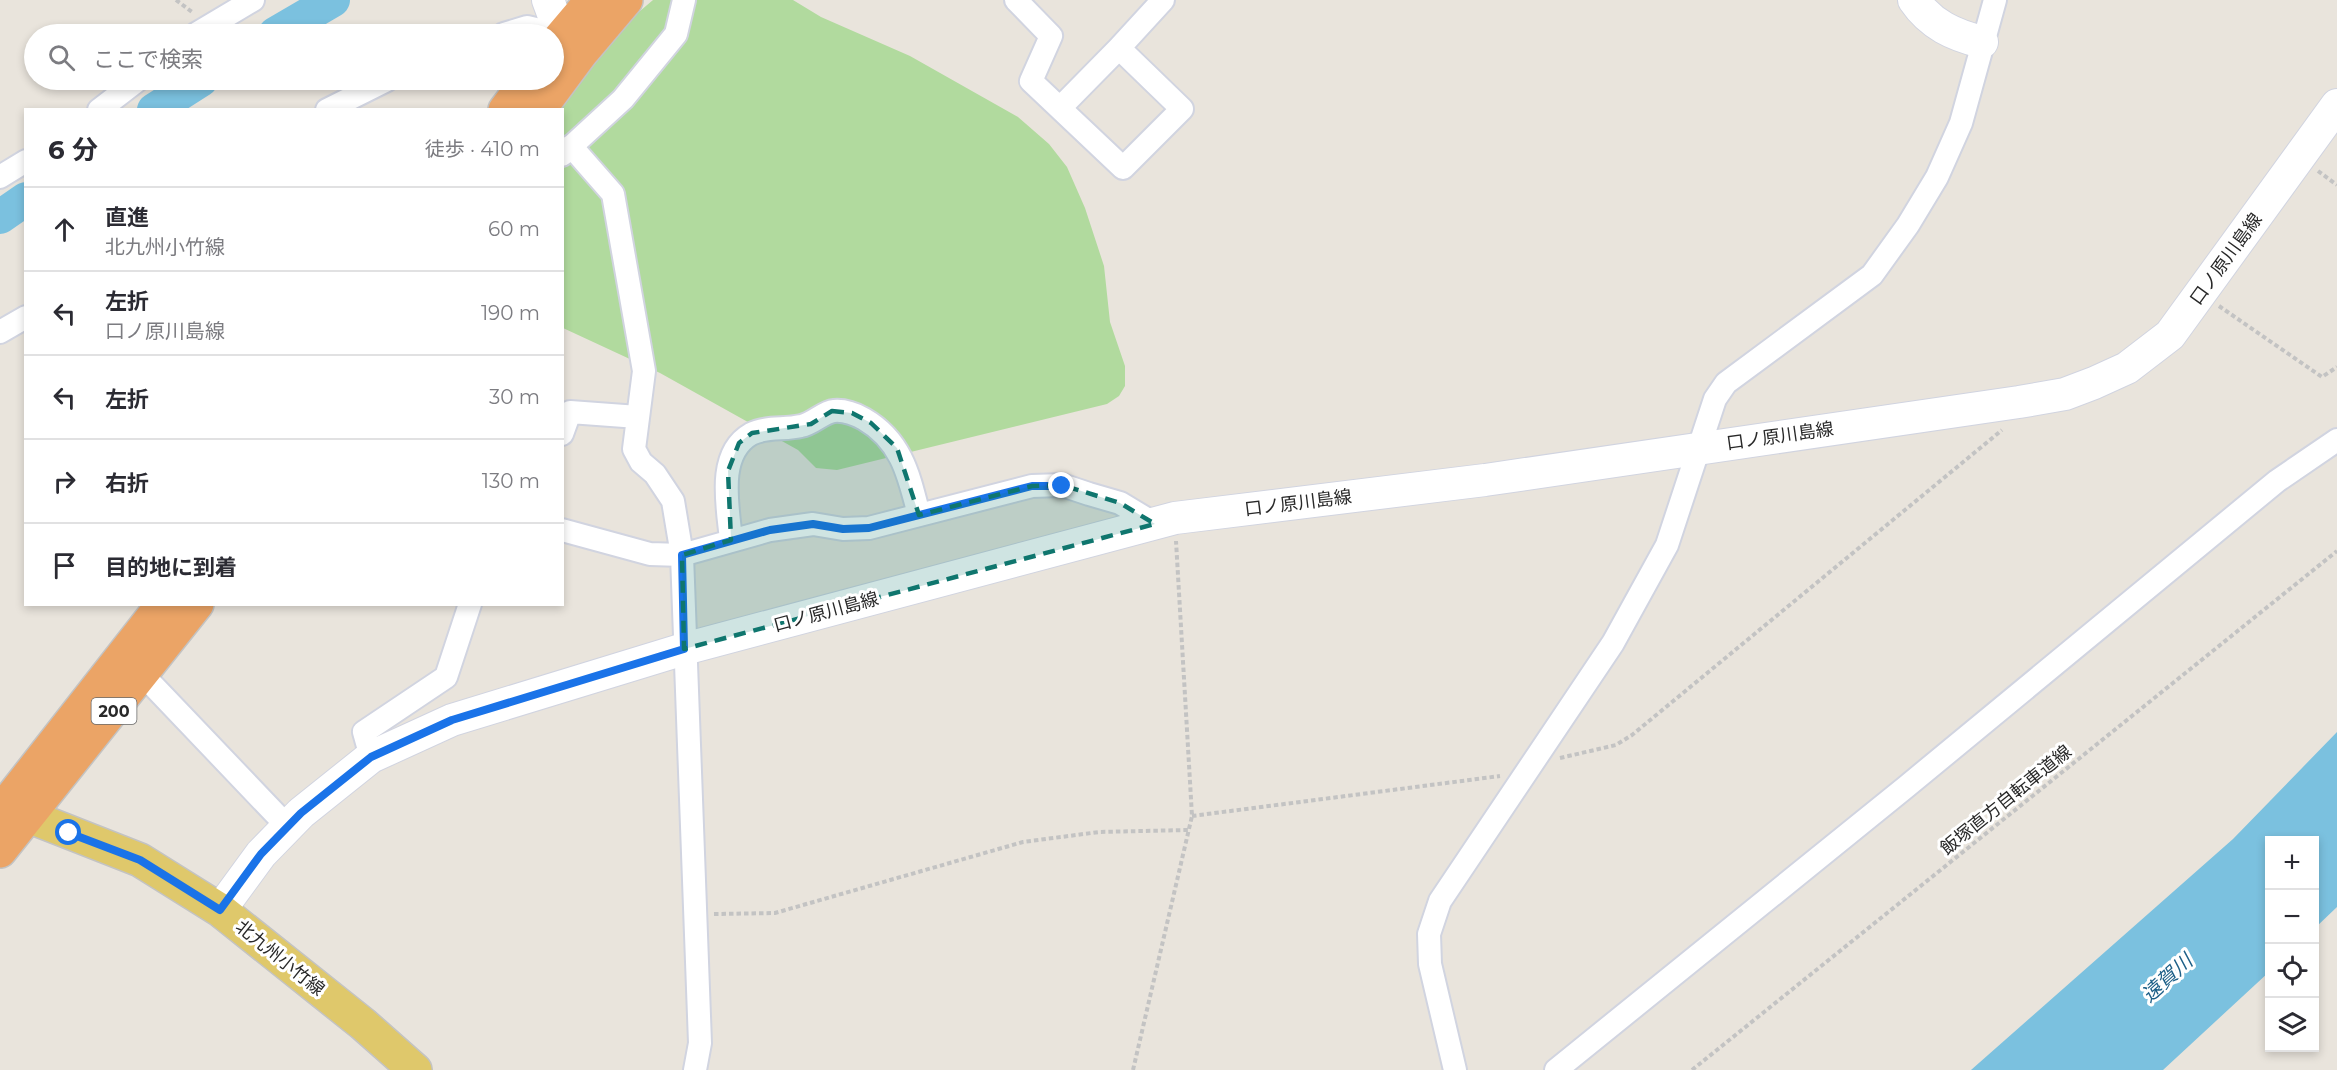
<!DOCTYPE html>
<html lang="ja">
<head>
<meta charset="utf-8">
<style>
  body { margin:0; font-family:Montserrat,"Noto Sans JP",sans-serif; background:#f2f2f3; color:#2b2b33 }
  .controls { position:absolute; right:18px; bottom:18px; display:grid; overflow:hidden; border-radius:0px; box-shadow:0 3px 9px #0003 }
  .controls button { width:54px; height:54px; display:grid; place-items:center; padding:0; border:0; border-bottom:2px solid #e1e1e2; background:#fff; color:#2b2b33; font:30px sans-serif }
  .stop { position:absolute; width:18px; height:18px; margin:-14px; border:4px solid #1a73e8; border-radius:50%; background:#fff }
  .stop.end { background:#1a73e8; border-color:#fff; box-shadow:0 2px 6px #0008 }
  .list { margin:0; padding:0; list-style:none }
  h2 { display:flex; justify-content:space-between; align-items:center; height:78px; margin:0; padding:0 24px; font-size:26px }
  h2 small { font-size:20px; font-weight:400; color:#7c7c81 }
  .list li { display:grid; grid-template-columns:39px 1fr auto; gap:18px; align-items:center; box-sizing:border-box; height:84px; padding:0 24px; border-top:2px solid #e1e1e2 }
  .list b { display:block; font-size:22px; white-space:nowrap }
  .list p { margin:0; font-size:20px; white-space:nowrap; color:#7c7c81 }
  .list em { font-size:20px; font-style:normal; color:#7c7c81 }
  .icon { flex:none; width:33px; height:33px; fill:none; stroke:currentColor; stroke-width:2; stroke-linecap:round; stroke-linejoin:round }
  .map { position:relative; flex:none; width:2337px; height:1070px; overflow:hidden }
  .search { position:absolute; background:#fff; box-shadow:0 3px 9px #0003; left:24px; top:24px; width:540px; height:66px; display:flex; align-items:center; gap:15px; box-sizing:border-box; padding:0 21px; border-radius:33px; color:#7c7c81; font-size:22px }
  .panel { position:absolute; background:#fff; box-shadow:0 3px 9px #0003; left:24px; top:108px; width:540px; height:498px; border-radius:0px }
  .map>svg:first-child { display:block }
</style>
</head>
<body>
<div class="map">
<svg width="2337" height="1070" viewBox="0 0 2337 1070">
  <rect width="100%" height="100%" fill="#e9e4dc"/>
  <path fill="#b1da9e" d="M653,0H793L821,17L910,56L1018,117L1049,144L1067,167L1085,208L1104,266L1110,322L1125,366V386L1119,396L1107,404L837,470L816,468L798,450L660,373L563,328L562,110H548L600,45Z"/>
  <path fill="#7bc1df" d="M2337,732V907L2315,928L2314,840H2270L2269,972L2163,1070H1971L2233,839Z"/>
  <g fill="none" stroke-linecap="round" stroke-linejoin="round">
    <path stroke="#7bc1df" stroke-width="34" d="M275,34L333,0
      M154,110L201,80
      M0,217L26,199"/>
    <defs>
      <path id="street" d="M1016,0L1051,36L1031,81L1123,168L1182,109L1119,48L1163,0
        M196,34L253,0
        M504,34L527,27L561,35
        M1060,108L1119,48
        M99,110L138,80
        M327,110L387,80
        M571,146L613,194L644,371L634,449L641,462L655,474L673,501L682,555L700,1043L695,1070
        M562,155L623,99L676,34L684,0
        M0,177L26,161
        M0,332L26,317
        M562,434L570,412L638,417
        M562,530L650,554L682,555L770,530L813,524L843,529L869,528L1032,486L1062,485L1089,494L1120,503L1155,524
        M731,540C728,507 716,454 751,434C766,426 785,430 801,426C813,424 823,412 834,411C845,410 855,414 864,419C902,441 909,476 919,515
        M143,675L288,827
        M371,757L364,732L446,677L470,604
        M1455,1070L1430,964L1429,934L1440,901L1613,643L1667,545L1715,399L1726,383L1872,275L1908,225L1937,177L1961,123L1995,0
        M1556,1070L1906,787L2277,481L2337,440"/>
      <path id="secondary" d="M548,0L561,35L581,51
        M1914,0C1931,25 1954,35 1982,42
        M220,910L261,854L301,813L371,757L452,720L684,649L1175,518L1485,480L2019,402L2065,394L2094,383L2127,368L2170,335L2337,105"/>
      <path id="primary" d="M0,809L28,816L140,860L220,910L363,1024L415,1070"/>
      <path id="highway" d="M554,45L592,0
        M505,110L528,80
        M539,110L582,52L626,0
        M0,812L163,604
        M0,851L197,604"/>
    </defs>
    <use href="#street" stroke="#d1d4e0" stroke-width="26"/>
    <use href="#secondary" stroke="#d1d4e0" stroke-width="34"/>
    <use href="#primary" stroke="#c3c3c3" stroke-width="36"/>
    <use href="#highway" stroke="#c3c3c3" stroke-width="36"/>
    <path stroke="#c3c3c3" stroke-width="4" stroke-dasharray="4.5 3" stroke-linecap="butt" d="M176,0L192,12
      M2318,171L2337,185
      M2219,306L2322,377L2337,367
      M1560,758L1616,745L1632,735L2002,430
      M1192,816L1500,776
      M714,914L775,913L1023,842L1099,832L1188,830
      M1133,1070L1192,816L1176,541
      M1692,1070L2337,551"/>
    <use href="#street" stroke="#fff" stroke-width="22"/>
    <use href="#secondary" stroke="#fff" stroke-width="32"/>
    <use href="#primary" stroke="#dfc86b" stroke-width="33"/>
    <use href="#highway" stroke="#eba466" stroke-width="33"/>
  </g>
  <g fill="none" stroke-linecap="round" stroke-linejoin="round">
    <path stroke="#1a73e8" stroke-width="8" d="M69,833L140,860L220,910L261,854L301,813L371,757L452,720L684,649L682,555L770,530L813,524L843,529L869,528L1032,486H1062"/>
  </g>
  <path fill="#0f766e" fill-opacity="0.2" stroke="#0f766e" stroke-width="4.5" stroke-dasharray="12 8" stroke-linejoin="round" d="M832,411L852,413L871,423L897,448L919,515L1032,486L1062,485L1120,503L1155,524L684,649L682,555L731,540L728,471L739,443L752,433L811,424Z"/>
  <g text-anchor="middle" stroke-width="6" stroke-linejoin="round" paint-order="stroke">
    <rect fill="#fff" stroke="#696969" stroke-width="1.5" x="91.5" y="698" width="45" height="26" rx="4.5"/>
    <g font-size="16" font-weight="bold" fill="#292929">
      <text x="114" y="717">200</text>
    </g>
    <g font-size="18" fill="#292929" stroke="#fff">
      <text transform="translate(2226 259) rotate(-54)" y="6">口ノ原川島線</text>
      <text transform="translate(1780 436) rotate(-8)" y="6">口ノ原川島線</text>
      <text transform="translate(1298 503) rotate(-7)" y="6">口ノ原川島線</text>
      <text transform="translate(826 612) rotate(-15)" y="6">口ノ原川島線</text>
      <text transform="translate(2006 800) rotate(-39)" y="6">飯塚直方自転車道線</text>
      <text transform="translate(280 958) rotate(39)" y="6">北九州小竹線</text>
    </g>
    <g font-size="20" font-style="italic" fill="#1d6088" stroke="#fff">
      <text transform="translate(2167 978) rotate(-42)" y="7">遠賀川</text>
    </g>
  </g>
</svg>
<div class="controls">
<button>+</button>
<button>−</button>
<button><svg class="icon" aria-label="locate" viewBox="0 0 24 24"><circle cx="12" cy="12" r="6"/><path d="M12 2v4M12 18v4M2 12h4M18 12h4"/></svg></button>
<button><svg class="icon" aria-label="layers" viewBox="0 0 24 24"><path d="M12 4l9 5-9 5-9-5zM3 14l9 5 9-5"/></svg></button>
</div>
<div class="stop" style="left:69px;top:833px"></div>
<div class="stop end" style="left:1062px;top:486px"></div>
<div class="search"><svg class="icon" aria-label="search" viewBox="0 0 24 24"><circle cx="10" cy="10" r="6"/><path d="M15 15l6 6"/></svg>ここで検索</div>
<section class="panel">
<h2>6 分<small>徒歩 · 410 m</small></h2>
<ul class="list">
<li><svg class="icon" aria-label="ahead" viewBox="0 0 24 24"><path d="M12 20V5M6 11l6-6 6 6"/></svg><div><b>直進</b><p>北九州小竹線</p></div><em>60 m</em></li>
<li><svg class="icon" aria-label="left" viewBox="0 0 24 24"><path d="M17 20v-9H6M10 6l-5 5 5 5"/></svg><div><b>左折</b><p>口ノ原川島線</p></div><em>190 m</em></li>
<li><svg class="icon" aria-label="left" viewBox="0 0 24 24"><path d="M17 20v-9H6M10 6l-5 5 5 5"/></svg><div><b>左折</b></div><em>30 m</em></li>
<li><svg class="icon" aria-label="right" viewBox="0 0 24 24"><path d="M7 20v-9h11M14 6l5 5-5 5"/></svg><div><b>右折</b></div><em>130 m</em></li>
<li><svg class="icon" aria-label="arrive" viewBox="0 0 24 24"><path d="M6 21V4h12l-3 4 3 4H6"/></svg><div><b>目的地に到着</b></div></li>
</ul>
</section>
</div>
</body>
</html>
